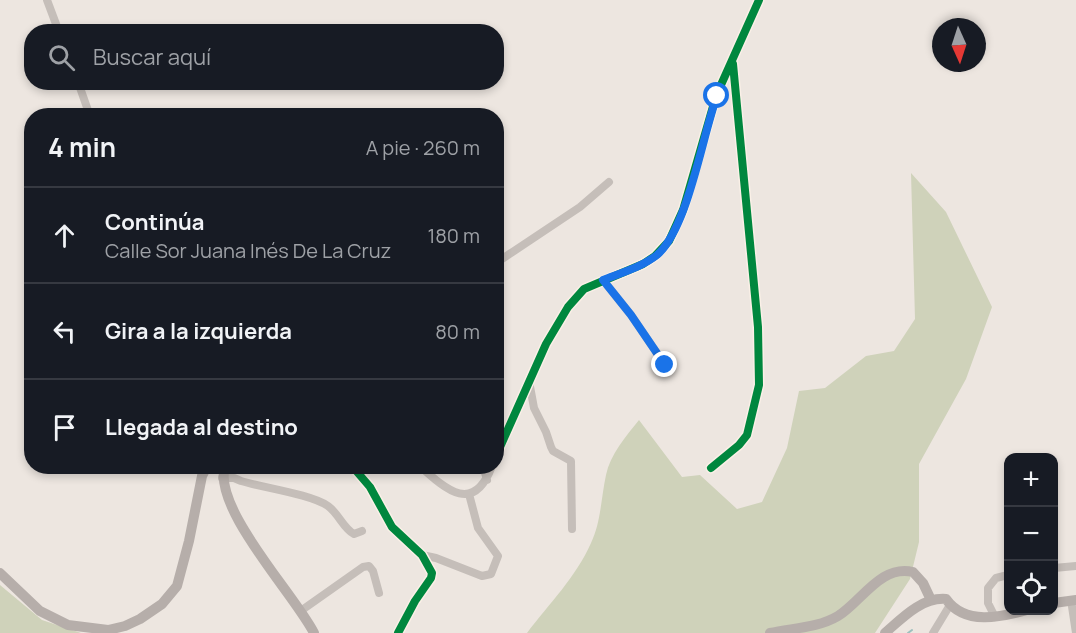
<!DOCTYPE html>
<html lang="es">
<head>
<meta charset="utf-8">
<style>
  body { margin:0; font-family:Manrope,sans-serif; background:#20242c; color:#f1f3f6 }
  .controls { position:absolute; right:18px; bottom:18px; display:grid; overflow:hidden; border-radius:12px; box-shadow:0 3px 9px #0003 }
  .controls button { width:54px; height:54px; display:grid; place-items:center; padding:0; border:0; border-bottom:2px solid #363941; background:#171b24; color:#f1f3f6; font:30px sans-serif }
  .compass { position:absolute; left:932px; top:18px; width:54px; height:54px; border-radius:50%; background:#171b24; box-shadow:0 3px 9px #0003; rotate:177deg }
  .stop { position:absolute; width:18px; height:18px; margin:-14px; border:4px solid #1a73e8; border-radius:50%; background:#fff }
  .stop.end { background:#1a73e8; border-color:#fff; box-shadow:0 2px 6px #0008 }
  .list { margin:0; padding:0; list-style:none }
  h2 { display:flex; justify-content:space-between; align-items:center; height:78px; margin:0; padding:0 24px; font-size:26px }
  h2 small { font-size:20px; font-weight:400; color:#9ea1a6 }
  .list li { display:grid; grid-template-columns:39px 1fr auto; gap:18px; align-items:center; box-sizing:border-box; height:96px; padding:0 24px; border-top:2px solid #363941 }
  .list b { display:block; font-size:22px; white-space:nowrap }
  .list p { margin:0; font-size:20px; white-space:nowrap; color:#9ea1a6 }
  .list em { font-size:20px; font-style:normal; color:#9ea1a6 }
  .icon { flex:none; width:33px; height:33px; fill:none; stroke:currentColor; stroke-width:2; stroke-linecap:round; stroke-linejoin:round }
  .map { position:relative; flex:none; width:1076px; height:633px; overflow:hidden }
  .search { position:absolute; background:#171b24; box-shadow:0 3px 9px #0003; left:24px; top:24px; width:480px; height:66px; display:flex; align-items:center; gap:15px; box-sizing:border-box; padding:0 21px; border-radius:24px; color:#9ea1a6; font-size:22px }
  .panel { position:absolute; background:#171b24; box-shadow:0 3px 9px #0003; left:24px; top:108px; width:480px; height:366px; border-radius:24px }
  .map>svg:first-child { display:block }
</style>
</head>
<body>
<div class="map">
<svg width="1076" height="633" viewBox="0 0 1076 633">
  <rect width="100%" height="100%" fill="#ede6e0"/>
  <path fill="#cfd2ba" d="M911,173L946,212L992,307L966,379L919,464V542L910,579L875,633H527C549,604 576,577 591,543C601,522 601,498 606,475C610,455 626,436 639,420L682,477L700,475L737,509L762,502L787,448L799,391L825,388L866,356L894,351L915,319Z
    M0,585L42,620L81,633H0Z"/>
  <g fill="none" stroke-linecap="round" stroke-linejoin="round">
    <path stroke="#9cc0be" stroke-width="2" d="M908,633L912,630"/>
    <path stroke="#c5beb9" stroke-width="8" d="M47,0L59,32
      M78,82L90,116
      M496,263L580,207L609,182
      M603,280L631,315L665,365
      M529,381L534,408L546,432L551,447L553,451L571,461L572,529
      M496,456L546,344L568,307L584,289L643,264L655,256L669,241L683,210L716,96L759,0
      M352,466L370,487L392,527L422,555L432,573L431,578L415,601L398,633
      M420,466C447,491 474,514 492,466
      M483,466L487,480
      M711,468L739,445L747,435L759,385L758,327L732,62
      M222,478H234L241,481C264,488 310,494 328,506C339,514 343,528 354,534L362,531
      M422,555L436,558L482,576L491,574L498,556L478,528L469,494
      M1054,568L1076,566
      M1071,600L1076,633
      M302,610L363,567L369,566L373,571L379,593
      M995,617L988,603V588L996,578L1008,575
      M933,633L950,605"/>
    <path stroke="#b6aeaa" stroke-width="10" d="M225,466C212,508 295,595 314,633
      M0,573L40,611L68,625L108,630L125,626L140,619L162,604L177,586L189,541L202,476L207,466
      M1054,603L1076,600
      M770,633C792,628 818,628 838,616C861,602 881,564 913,572L923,583L931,600
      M885,633C902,618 922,597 946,599C965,626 1001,617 1027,610"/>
    <defs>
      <path id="cycleway" d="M496,456L546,344L568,307L584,289L643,264L655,256L669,241L683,210L716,96L759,0
        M352,466L370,487L392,527L422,555L432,573L431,578L415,601L398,633
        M711,468L739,445L747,435L759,385L758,327L733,64"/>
    </defs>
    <use href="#cycleway" stroke="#faf0e7" stroke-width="11"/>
    <use href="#cycleway" stroke="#00873e" stroke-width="8"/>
  </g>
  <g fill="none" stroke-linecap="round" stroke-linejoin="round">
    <path stroke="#1a73e8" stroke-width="8" d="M665,365L631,315L603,280C621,273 642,267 657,255C688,228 702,137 717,96"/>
  </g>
</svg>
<div class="controls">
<button>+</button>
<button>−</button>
<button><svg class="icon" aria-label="locate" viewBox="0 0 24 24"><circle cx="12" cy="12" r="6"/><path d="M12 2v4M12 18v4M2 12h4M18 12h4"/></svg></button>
</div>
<svg class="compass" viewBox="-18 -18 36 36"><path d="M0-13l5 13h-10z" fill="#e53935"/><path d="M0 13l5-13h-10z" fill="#9ea1a6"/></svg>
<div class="stop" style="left:717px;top:96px"></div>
<div class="stop end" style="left:665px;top:365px"></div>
<div class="search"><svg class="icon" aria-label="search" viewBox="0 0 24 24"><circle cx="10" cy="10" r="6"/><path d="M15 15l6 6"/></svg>Buscar aquí</div>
<section class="panel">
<h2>4 min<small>A pie · 260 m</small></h2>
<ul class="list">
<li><svg class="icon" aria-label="ahead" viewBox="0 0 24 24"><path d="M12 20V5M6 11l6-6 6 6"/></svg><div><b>Continúa</b><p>Calle Sor Juana Inés De La Cruz</p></div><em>180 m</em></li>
<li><svg class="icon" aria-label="left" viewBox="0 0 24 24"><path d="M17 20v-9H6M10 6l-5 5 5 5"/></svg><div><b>Gira a la izquierda</b></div><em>80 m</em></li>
<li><svg class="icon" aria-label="arrive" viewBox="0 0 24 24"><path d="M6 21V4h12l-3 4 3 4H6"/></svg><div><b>Llegada al destino</b></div></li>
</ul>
</section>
</div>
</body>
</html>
